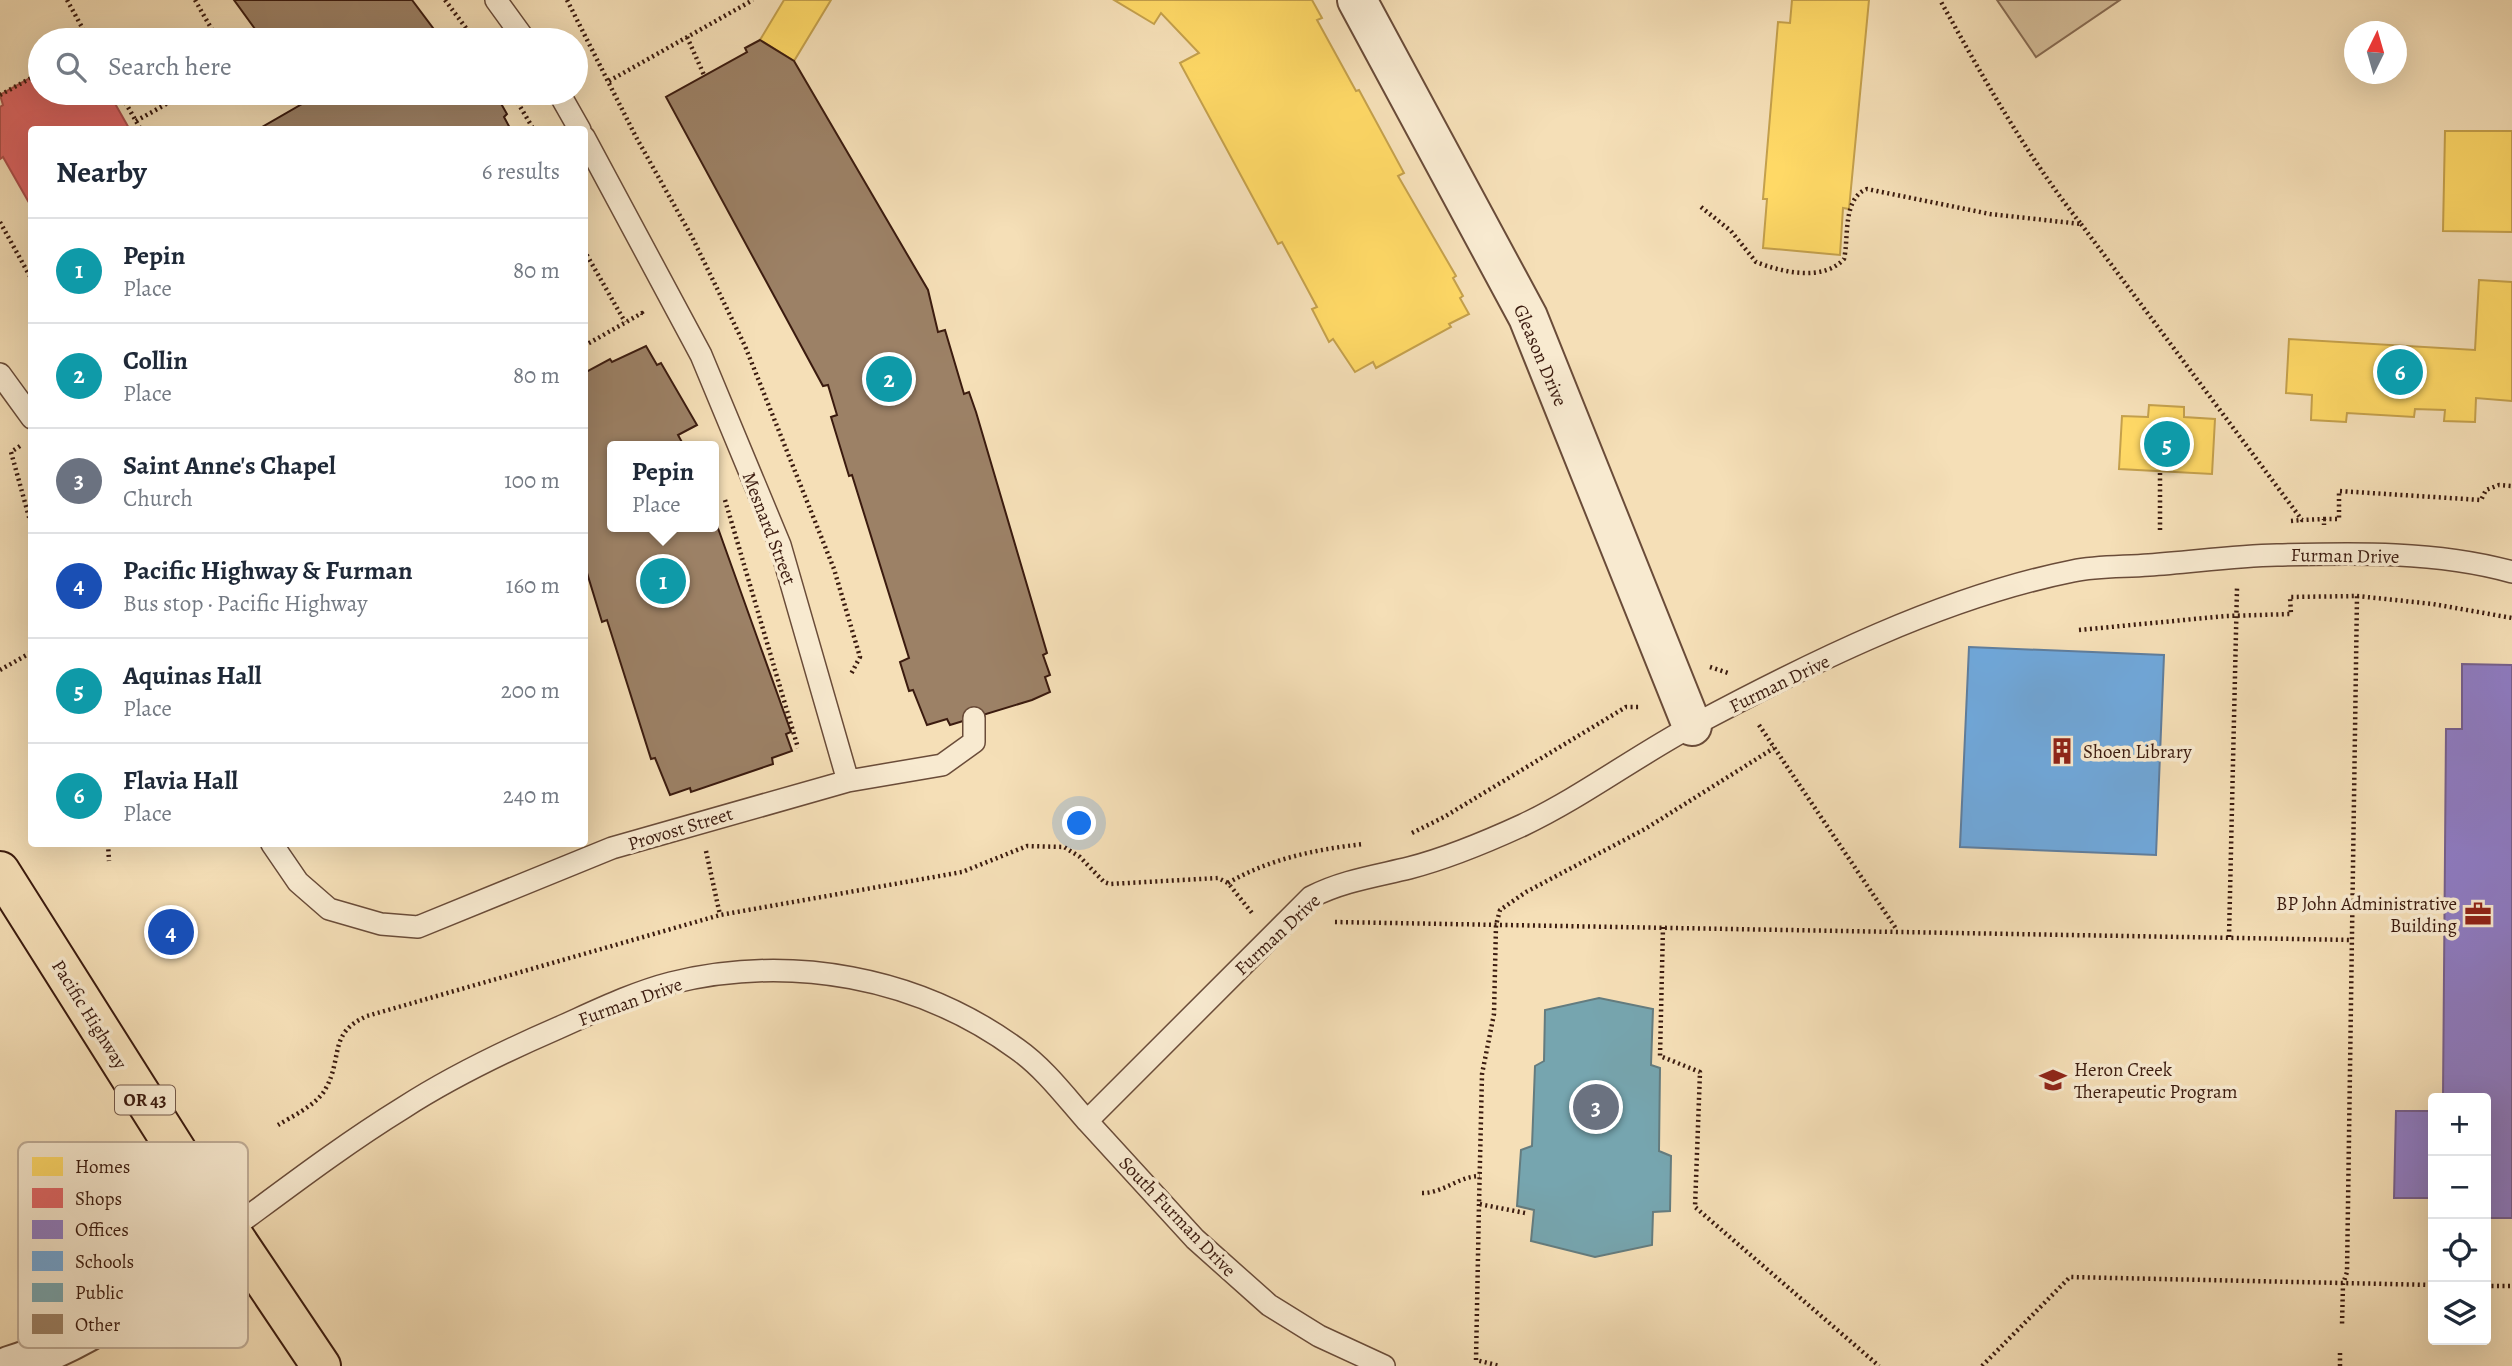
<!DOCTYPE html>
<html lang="en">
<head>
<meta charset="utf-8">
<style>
  body { margin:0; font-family:Alegreya,serif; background:#f6f6f7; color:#1f2937 }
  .controls { position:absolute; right:21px; bottom:21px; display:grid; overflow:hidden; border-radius:7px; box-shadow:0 7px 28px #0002 }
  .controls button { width:63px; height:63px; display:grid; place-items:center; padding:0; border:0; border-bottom:2px solid #e0e1e3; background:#fff; color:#1f2937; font:35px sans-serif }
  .compass { position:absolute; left:2344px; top:21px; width:63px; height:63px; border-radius:50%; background:#fff; box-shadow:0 7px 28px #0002; rotate:5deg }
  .you { position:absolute; left:1080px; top:824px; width:24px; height:24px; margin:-18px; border:5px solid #fff; border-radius:50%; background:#1a73e8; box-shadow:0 0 0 10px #1a73e833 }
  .badge { display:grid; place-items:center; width:46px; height:46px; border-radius:50%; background:#db2777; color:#fff; font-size:23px; font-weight:700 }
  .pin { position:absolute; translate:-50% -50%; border:4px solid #fff; box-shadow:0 2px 7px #0006 }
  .popup { position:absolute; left:607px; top:441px; width:112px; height:91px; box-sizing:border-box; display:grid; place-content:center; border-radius:7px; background:#fff; filter:drop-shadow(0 2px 5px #0005); font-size:23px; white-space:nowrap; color:#747a83 }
  .popup b { font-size:26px; color:#1f2937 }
  .popup::after { content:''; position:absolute; left:50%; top:100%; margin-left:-14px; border:14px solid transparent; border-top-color:#fff }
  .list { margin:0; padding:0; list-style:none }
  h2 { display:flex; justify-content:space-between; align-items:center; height:91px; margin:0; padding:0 28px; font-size:30px }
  h2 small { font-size:23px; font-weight:400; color:#747a83 }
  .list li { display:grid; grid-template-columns:46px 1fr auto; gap:21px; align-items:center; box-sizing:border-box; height:105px; padding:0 28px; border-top:2px solid #e0e1e3 }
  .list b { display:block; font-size:26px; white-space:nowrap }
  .list p { margin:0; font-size:23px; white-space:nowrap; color:#747a83 }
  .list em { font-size:23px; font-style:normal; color:#747a83 }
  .icon { flex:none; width:38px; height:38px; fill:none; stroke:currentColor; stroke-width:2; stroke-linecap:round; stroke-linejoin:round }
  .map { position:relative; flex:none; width:2512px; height:1366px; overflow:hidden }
  .search { position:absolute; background:#fff; box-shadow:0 7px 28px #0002; left:28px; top:28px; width:560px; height:77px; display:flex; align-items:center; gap:18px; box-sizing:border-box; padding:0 24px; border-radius:38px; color:#747a83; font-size:26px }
  .panel { position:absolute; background:#fff; box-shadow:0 7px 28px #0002; left:28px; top:126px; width:560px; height:721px; border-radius:7px }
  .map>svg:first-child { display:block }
</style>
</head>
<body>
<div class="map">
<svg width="2512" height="1366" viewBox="0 0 2512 1366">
  <rect width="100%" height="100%" fill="#f5dfb7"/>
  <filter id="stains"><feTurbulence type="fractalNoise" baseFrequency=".00286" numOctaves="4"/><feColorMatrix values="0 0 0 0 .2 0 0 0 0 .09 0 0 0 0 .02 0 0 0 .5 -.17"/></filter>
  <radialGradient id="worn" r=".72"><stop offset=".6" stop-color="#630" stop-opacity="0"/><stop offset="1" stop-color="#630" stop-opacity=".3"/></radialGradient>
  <path fill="#d5be9a" stroke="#886c54" stroke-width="2" d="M1997,0H2120L2036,57Z"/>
  <path fill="#ffd966" stroke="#c4a04c" stroke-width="2" d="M784,0H831L794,61L760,40Z
    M1114,0H1312L1322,18L1317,20L1356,91L1359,90L1404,173L1398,176L1456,276L1453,278L1463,296L1460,298L1469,314L1449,324L1451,327L1376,368L1373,362L1355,372L1333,339L1329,342L1312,309L1317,307L1282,242L1278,244L1180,63L1199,53L1161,13L1154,24Z
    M1792,0H1869L1849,209L1843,208L1840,255L1763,248L1767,199H1763L1778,22L1790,23Z
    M2445,131H2512V232L2443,231Z
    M2479,280L2512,282V401L2476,398L2475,422L2444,421L2445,410L2415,409L2414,417L2347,413L2346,422L2311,420L2312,395L2286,393L2289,339L2475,350Z
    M2149,405L2184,407V417L2215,419L2212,474L2119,469L2122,416L2148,417Z"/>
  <path fill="#e06666" stroke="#ae504c" stroke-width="2" d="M39,73L40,93H109L130,130H32V208L3,157L0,159V107L3,105L0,95Z"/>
  <path fill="#8e7cc3" stroke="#755f8d" stroke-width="2" d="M2462,664L2512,665V1218H2486V1098H2443L2446,729H2462Z
    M2396,1111H2433V1198H2394Z"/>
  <path fill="#6fa8dc" stroke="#5f7e9e" stroke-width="2" d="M1969,647L2164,655L2156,855L1960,847Z"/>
  <path fill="#76a5af" stroke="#647c7f" stroke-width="2" d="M1599,998L1653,1009L1651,1065L1660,1068L1659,1151L1671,1156L1670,1211L1653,1212L1652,1245L1595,1257L1531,1241L1534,1210L1517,1206L1521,1150L1532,1146L1535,1066L1544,1061L1545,1010Z"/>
  <path fill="#9c8166" stroke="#3b1b0f" stroke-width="2" d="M234,0H412L442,40H263Z
    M760,40L794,61L928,290L938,332L945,330L964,394L969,392L976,412L1047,653L1043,655L1050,675L1045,677L1050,692L1032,700L950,725L947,719L927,725L913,690L909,691L900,662L909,658L852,475L849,476L831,417L837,415L828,385L823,386L666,97L747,52L745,48Z
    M310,93H495L507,114L504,117L511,130H257L314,97Z
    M646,346L657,365L661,363L697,425L678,435L684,446H612V527H714V517L791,732L786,734L792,751L772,758L773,764L691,792L690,788L670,795L655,758L651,759L607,620L602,622L584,563V373L610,359L612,362Z"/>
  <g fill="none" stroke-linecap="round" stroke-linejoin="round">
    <defs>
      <path id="lane" d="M496,0L525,40
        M559,93L580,130
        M584,137L701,355L780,545L848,781
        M0,374L32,418
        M272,844L298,882L329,909L381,924L418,927L612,848L848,781L942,765L974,742V718
        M1087,1121L1195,1239L1269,1305L1319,1336L1384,1366
        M230,1230C287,1188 343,1145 403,1108C451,1077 505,1051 558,1028C594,1012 632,993 671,983C790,954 917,976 1017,1049C1044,1068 1065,1096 1087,1121L1311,897C1342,881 1376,876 1409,868C1448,858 1486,842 1523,825C1582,797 1636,756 1694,725C1810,663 1943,597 2073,571C2097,566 2124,567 2149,565C2192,562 2234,556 2277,555C2354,553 2437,551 2512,572"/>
      <path id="street" d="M1357,0L1528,317L1692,726
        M9,1366C96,1339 159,1285 230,1230"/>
      <path id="primary" d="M0,871L180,1156L321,1366"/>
    </defs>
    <use href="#lane" stroke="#6a4c39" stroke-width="24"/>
    <use href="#street" stroke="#6a4c39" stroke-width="42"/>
    <use href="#primary" stroke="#3b1b0f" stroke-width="42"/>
    <path stroke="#3b1b0f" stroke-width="4.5" stroke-dasharray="2 3.5" stroke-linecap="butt" d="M67,0L89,40
      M195,0L218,40
      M445,0L475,40
      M567,0L636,137L692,237L745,346L834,569L860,657L851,674
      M687,37L704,75
      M609,81L753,0
      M120,93L141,130
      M512,93L534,130
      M0,95L40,73
      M136,121L186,93
      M1701,207L1731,231L1756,262C1781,272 1823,282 1844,259C1849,239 1842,198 1867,189L1990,214L2081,224C2026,155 1983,77 1940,0
      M0,222L32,280
      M2081,224L2302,520L2324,519V525
      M584,250L625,322
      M584,346L642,313L643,315
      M20,446L11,452L32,528
      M725,500L798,748
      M2324,519H2339V491L2481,500L2486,490L2499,485L2512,486
      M2291,521L2302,520
      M2160,530V471
      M2357,596L2433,604L2512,618
      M2079,630L2226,616L2291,614L2290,597L2357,596L2347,1272L2343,1284L2342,1325
      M1710,667L1728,673
      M0,670L32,652
      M1759,725L1897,930
      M1412,833L1444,817L1626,707H1639
      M108,844L109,861
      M706,851L720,915
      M1228,883C1269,859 1317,849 1364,844
      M1335,922L2352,940
      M1663,927L1660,1056L1700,1072L1695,1207L1879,1366
      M2229,937L2237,588
      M278,1125C293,1116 318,1104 326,1088C343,1057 328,1033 367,1016L720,915L962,872L1027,846L1064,847L1080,857L1104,882L1110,884L1218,878L1228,883L1252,913
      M1422,1193C1444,1193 1459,1176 1480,1176
      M1479,1204L1476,1360L1500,1366
      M1525,1213L1479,1204L1482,1074L1494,1014L1496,925L1500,910L1526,892L1645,829L1774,748
      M2486,1286H2512
      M1982,1366L2070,1277L2433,1285
      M2340,1366V1353"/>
    <use href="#lane" stroke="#f8ead0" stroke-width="21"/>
    <use href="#street" stroke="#f8ead0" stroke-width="38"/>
    <use href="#primary" stroke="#f5dfb7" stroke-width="38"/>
  </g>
  <defs>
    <symbol id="building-bare" viewBox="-9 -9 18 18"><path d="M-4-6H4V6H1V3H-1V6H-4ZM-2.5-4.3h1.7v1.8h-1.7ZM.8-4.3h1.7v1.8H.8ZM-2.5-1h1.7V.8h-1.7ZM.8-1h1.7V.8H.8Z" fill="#8f2418" stroke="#f8ead0" stroke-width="2.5" paint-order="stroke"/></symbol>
    <symbol id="office-bare" viewBox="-9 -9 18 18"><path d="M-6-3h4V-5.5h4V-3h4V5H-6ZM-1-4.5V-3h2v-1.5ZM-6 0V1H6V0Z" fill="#8f2418" stroke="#f8ead0" stroke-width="2.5" paint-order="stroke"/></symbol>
    <symbol id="school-bare" viewBox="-9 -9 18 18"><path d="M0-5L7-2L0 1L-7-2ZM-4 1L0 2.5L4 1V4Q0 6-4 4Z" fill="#8f2418" stroke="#f8ead0" stroke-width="2.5" paint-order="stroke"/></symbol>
  </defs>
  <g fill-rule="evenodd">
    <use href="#building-bare" x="2043" y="732" width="38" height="38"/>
    <use href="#office-bare" x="2459" y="895" width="38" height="38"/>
    <use href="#school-bare" x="2034" y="1061" width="38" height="38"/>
  </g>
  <g text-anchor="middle" stroke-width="7" stroke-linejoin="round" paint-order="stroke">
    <rect fill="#f8ead0" stroke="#745949" stroke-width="2" x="115" y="1085.5" width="60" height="29" rx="5"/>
    <g font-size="18" font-weight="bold" fill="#3b1b0f">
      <text x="145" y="1106">OR 43</text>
    </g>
    <g font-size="19" fill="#3b1b0f" stroke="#f8ead0">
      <text transform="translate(1541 355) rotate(67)" y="7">Gleason Drive</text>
      <text transform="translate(770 528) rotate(69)" y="7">Mesnard Street</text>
      <text transform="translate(2345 555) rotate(1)" y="7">Furman Drive</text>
      <text transform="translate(1779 683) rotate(-26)" y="7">Furman Drive</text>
      <text transform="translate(680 828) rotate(-17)" y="7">Provost Street</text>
      <text transform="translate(1277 934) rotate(-43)" y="7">Furman Drive</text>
      <text transform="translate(630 1001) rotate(-20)" y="7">Furman Drive</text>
      <text transform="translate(90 1014) rotate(58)" y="7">Pacific Highway</text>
      <text transform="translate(1178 1216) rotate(46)" y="7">South Furman Drive</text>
    </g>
    <g font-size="19" fill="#3b1b0f" stroke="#f8ead0" text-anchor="start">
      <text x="2083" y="758">Shoen Library</text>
      <text x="2457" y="910" text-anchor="end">BP John Administrative<tspan x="2457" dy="22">Building</tspan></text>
      <text x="2074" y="1076">Heron Creek<tspan x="2074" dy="22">Therapeutic Program</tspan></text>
    </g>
  </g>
  <rect x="18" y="1142" width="230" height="206" rx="10" fill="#f8ead0" stroke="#bfac96" stroke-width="2"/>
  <rect x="32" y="1157" width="31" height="19" fill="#ffd966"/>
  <rect x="32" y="1188" width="31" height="20" fill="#e06666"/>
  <rect x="32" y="1220" width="31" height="19" fill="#8e7cc3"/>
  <rect x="32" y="1251" width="31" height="20" fill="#6fa8dc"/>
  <rect x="32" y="1283" width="31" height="19" fill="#76a5af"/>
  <rect x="32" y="1314" width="31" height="20" fill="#9c8166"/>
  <g font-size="19" fill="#3b1b0f">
    <text x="75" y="1173">Homes</text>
    <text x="75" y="1205">Shops</text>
    <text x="75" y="1236">Offices</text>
    <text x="75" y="1268">Schools</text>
    <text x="75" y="1299">Public</text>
    <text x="75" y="1331">Other</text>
  </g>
  <rect width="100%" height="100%" filter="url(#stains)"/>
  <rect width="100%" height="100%" fill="url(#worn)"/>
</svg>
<div class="controls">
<button>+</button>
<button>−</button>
<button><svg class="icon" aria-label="locate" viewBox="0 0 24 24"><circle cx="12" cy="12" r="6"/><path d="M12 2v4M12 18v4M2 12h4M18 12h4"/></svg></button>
<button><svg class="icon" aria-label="layers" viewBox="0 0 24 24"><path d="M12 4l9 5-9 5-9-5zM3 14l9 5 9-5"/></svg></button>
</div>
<svg class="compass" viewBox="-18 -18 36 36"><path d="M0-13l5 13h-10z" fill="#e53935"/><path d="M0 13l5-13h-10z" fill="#747a83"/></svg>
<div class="you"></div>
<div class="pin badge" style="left:663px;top:581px;background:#0f9aa8">1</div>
<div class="popup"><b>Pepin</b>Place</div>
<div class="pin badge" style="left:889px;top:379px;background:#0f9aa8">2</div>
<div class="pin badge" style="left:1596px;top:1107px;background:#6b7280">3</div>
<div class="pin badge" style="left:171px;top:932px;background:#1a4fb4">4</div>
<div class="pin badge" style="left:2167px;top:444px;background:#0f9aa8">5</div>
<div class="pin badge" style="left:2400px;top:372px;background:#0f9aa8">6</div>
<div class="search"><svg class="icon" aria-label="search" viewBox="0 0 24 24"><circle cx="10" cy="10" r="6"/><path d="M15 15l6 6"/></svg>Search here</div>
<section class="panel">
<h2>Nearby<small>6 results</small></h2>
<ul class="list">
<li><span class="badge" style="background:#0f9aa8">1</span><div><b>Pepin</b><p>Place</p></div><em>80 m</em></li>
<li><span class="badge" style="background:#0f9aa8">2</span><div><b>Collin</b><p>Place</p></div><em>80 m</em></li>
<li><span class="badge" style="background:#6b7280">3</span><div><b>Saint Anne's Chapel</b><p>Church</p></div><em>100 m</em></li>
<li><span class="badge" style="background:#1a4fb4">4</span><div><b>Pacific Highway &amp; Furman</b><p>Bus stop · Pacific Highway</p></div><em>160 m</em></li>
<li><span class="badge" style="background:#0f9aa8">5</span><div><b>Aquinas Hall</b><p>Place</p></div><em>200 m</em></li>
<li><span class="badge" style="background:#0f9aa8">6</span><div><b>Flavia Hall</b><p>Place</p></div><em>240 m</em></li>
</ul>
</section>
</div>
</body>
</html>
